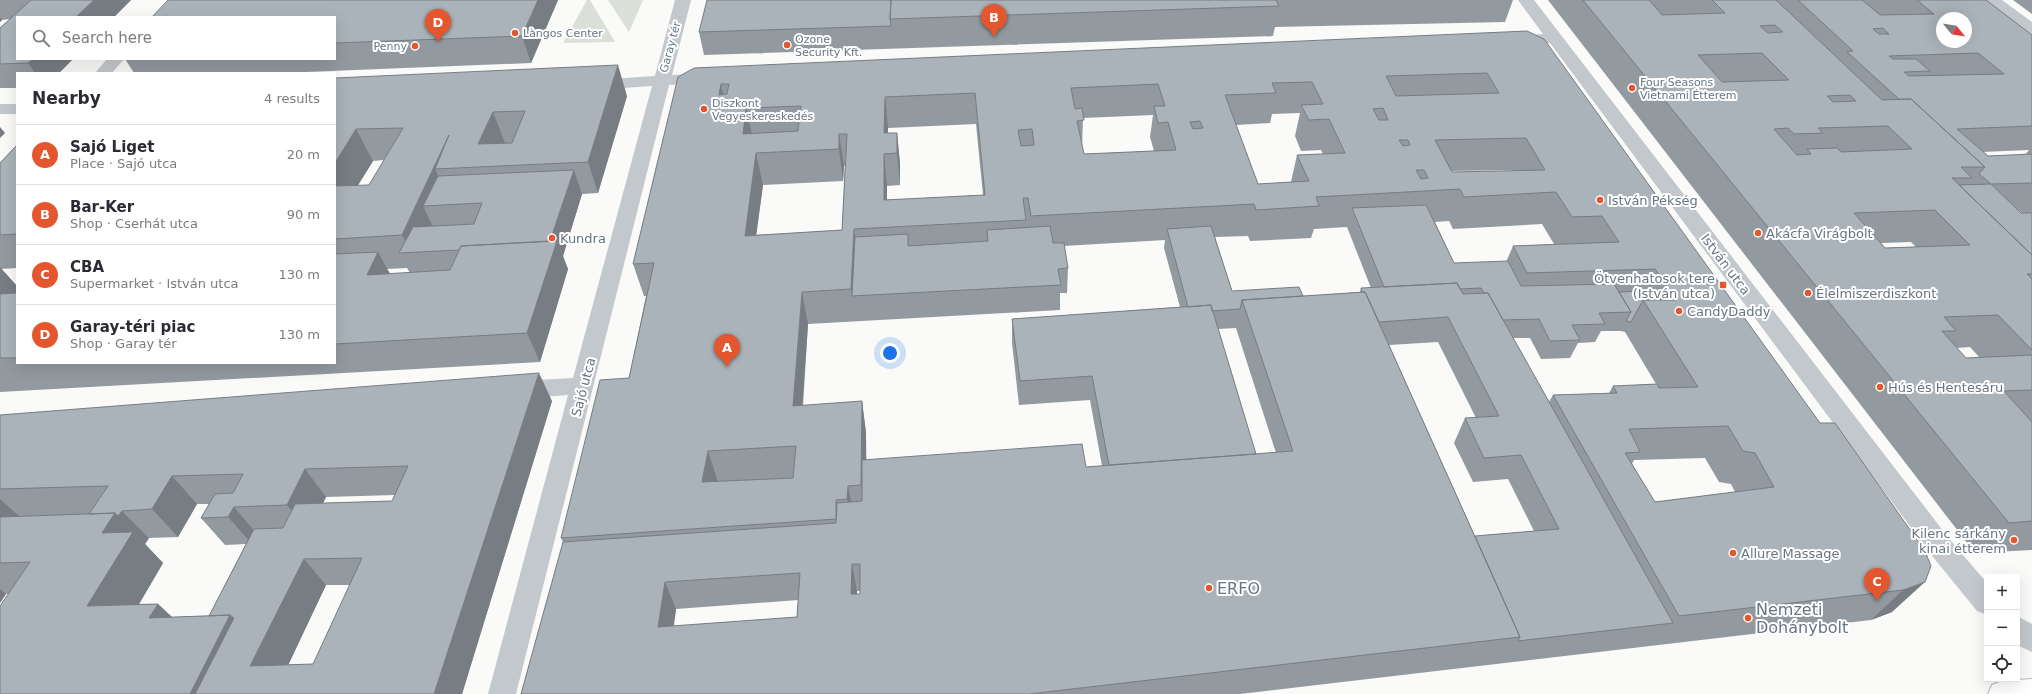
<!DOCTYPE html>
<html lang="en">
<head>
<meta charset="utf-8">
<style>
  body { margin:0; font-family:"DejaVu Sans",sans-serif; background:#f7f7f7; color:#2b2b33 }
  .controls { position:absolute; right:12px; bottom:12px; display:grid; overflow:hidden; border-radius:0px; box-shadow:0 4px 16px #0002 }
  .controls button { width:36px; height:36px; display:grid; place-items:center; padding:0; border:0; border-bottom:1px solid #e1e1e2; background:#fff; color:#2b2b33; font:20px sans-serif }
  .compass { position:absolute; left:1936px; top:12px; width:36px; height:36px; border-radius:50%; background:#fff; box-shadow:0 4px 16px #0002; rotate:120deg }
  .you { position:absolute; left:890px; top:353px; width:14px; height:14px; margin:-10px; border:3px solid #fff; border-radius:50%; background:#1a73e8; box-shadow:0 0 0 6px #1a73e833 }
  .badge { display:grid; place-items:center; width:26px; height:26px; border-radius:50%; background:#e4572e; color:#fff; font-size:13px; font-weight:700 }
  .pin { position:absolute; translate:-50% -33px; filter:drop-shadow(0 1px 2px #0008) }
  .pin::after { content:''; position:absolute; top:21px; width:14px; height:12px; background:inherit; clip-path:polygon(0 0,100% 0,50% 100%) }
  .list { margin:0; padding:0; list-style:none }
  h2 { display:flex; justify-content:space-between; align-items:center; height:52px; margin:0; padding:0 16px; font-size:17px }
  h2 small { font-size:13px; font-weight:400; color:#7c7c81 }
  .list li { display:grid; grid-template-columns:26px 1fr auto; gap:12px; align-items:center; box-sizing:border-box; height:60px; padding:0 16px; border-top:1px solid #e1e1e2 }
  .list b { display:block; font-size:15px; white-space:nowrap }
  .list p { margin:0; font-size:13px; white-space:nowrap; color:#7c7c81 }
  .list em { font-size:13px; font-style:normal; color:#7c7c81 }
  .icon { flex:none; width:22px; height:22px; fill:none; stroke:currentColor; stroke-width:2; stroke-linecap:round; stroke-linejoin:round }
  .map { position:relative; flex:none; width:2032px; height:694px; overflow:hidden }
  .search { position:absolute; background:#fff; box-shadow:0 4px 16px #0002; left:16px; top:16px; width:320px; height:44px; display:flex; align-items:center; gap:10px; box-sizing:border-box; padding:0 14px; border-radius:0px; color:#7c7c81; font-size:15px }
  .panel { position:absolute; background:#fff; box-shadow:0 4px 16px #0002; left:16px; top:72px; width:320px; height:292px; border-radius:0px }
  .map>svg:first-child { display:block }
</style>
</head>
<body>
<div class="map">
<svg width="2032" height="694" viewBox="0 0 2032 694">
  <rect width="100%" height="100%" fill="#fafaf8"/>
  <path fill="#dadfd7" d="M587,0H590L615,42L563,43Z
    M608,0H643L629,32Z"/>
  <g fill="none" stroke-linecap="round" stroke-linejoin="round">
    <defs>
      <path id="secondary" d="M2032,679V694H1988L1992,685L2002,681Z"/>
    </defs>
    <use href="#secondary" stroke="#b3babf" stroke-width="2"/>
    <path fill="#c3c8cc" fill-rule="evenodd" d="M675,0H691L672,75L707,73L713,74L715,78L713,82L707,83L669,85L516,694H488L568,395L516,399L508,396L505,390L508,384L516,381L573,378L652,86L594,90L588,89L586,85L588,81L594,80L655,76Z
      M1518,0H1534L1951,541L1987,583V615L1977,611L1933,557L1550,43L1515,45L1509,43L1507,40L1509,37L1543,34Z
      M1984,0H2002L2032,22V35L2026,33Z
      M107,59H124L112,73H95Z
      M0,104H17V114H0Z
      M2017,616L2032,624V652L2017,645Z"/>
    <use href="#secondary" fill="#fff" fill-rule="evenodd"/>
  </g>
  <path fill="#929a9f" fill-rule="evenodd" d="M0,0H131L59,73H17V88H0V28L10,19L2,20L0,22Z
    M168,0H558L531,63L281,73H134L125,59H335V17Z
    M707,0H1513L1505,22L1275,27L1273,36L704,55L699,32Z
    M1548,0H1986L2032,35V550L1975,553ZM2029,150L2025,155L1988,156L1982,152ZM2015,207L2022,213H2021ZM1911,242L1916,247L1885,248L1881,243ZM1970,347L1979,357L1966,358L1956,348Z
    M2013,0H2032V14Z
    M1527,31L1820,423L1925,551L1892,612L1871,620L1240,694H521L563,542L561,538L629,378L646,296H644L633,264L678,77ZM1300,113L1295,136L1301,151L1321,150L1323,154L1297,155L1291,182L1258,184L1236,125L1270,123L1272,114ZM1153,115L1150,137L1154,151L1084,154L1082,148L1083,118ZM976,124L983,195L887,200V186L900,185V164L897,133H888V128ZM844,166H845L842,230L756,235L763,185L843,181ZM1514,170V171L1452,172L1451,171ZM1449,221L1453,229L1542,224L1554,244L1513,246L1506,262L1454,263L1435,222ZM1347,227L1371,288H1361L1360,292L1303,296L1232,291L1215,237L1248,236L1250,241L1311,238L1314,229ZM1165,240L1164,248L1180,307L1012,319V343L1019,405L1090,400L1102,466L1086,467L866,460V433L862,401L803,406L808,324L1060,310V293H1067L1068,268L1064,246ZM1236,328L1276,453L1256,454L1218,329ZM1601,331H1621L1625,332L1656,384L1613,386L1609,393L1553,395L1549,402L1513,338H1530L1541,359L1570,358L1578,343L1595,342ZM1438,342L1476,418H1465L1454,443L1473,482L1508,479L1534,531L1475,536L1389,345ZM1705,458L1719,482L1731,484L1735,492L1655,502L1632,464L1634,460ZM857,591H860V594H857ZM798,600L797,617L674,626L676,609Z
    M335,78L627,96L598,193L582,194L563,256L568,269L540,362L0,392V163L17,145V268L1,269L17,286V363H335ZM384,160L369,185L357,186L373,161ZM407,268L410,273L390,274L387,269Z
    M552,401L462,694H0L8,594H6L0,603V415ZM395,495L392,501L323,503L326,497ZM197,504H209L201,518L225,545L246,544L209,616L172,617L158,604H139L163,563L145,544L149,538L178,537ZM326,585H350L313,664L288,665Z"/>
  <path fill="#777d82" d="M94,0H131L114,17H76Z
    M538,0H558L531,63L522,36Z
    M0,17L2,20L0,22Z
    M33,59H73L59,73H35L28,63Z
    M618,65L627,96L598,193L588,162Z
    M721,84L728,115L719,95Z
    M885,97L888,128L887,154L884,133Z
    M746,108L753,139L743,134Z
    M493,112L505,143L478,144Z
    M0,127L5,133L0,138Z
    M356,129L373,161L338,218L335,214V163Z
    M897,133L900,164V185L897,153Z
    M839,134L844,166L843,181L839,149Z
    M449,135L435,169L449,199L423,206L435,231L411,252L402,235Z
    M756,153L763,185L752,267L745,236Z
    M884,154L887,186V228L884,200Z
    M574,170L582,194L563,256L568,269L540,362L527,333L549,245Z
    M854,229L858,261L852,296L851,289Z
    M378,252L394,281L367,275Z
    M0,267L17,286V312L0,322Z
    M802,292L808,324L800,438L793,406Z
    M539,373L552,401L462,694H434Z
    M862,401L866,433L867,516L861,485Z
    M708,451L718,482H702Z
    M305,469L326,497L309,533L287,505Z
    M172,476L197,504L178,537L152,509Z
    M848,486L854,517L853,530L847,499Z
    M0,499L20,517L0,545Z
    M234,507L257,534L252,544L228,517Z
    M122,511L149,538L145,544L163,563L121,635L87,606L102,533L115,513Z
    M304,559L326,585L276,691L250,666Z
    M852,564L857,591L856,620L851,594Z
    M665,582L676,609L669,653L658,627Z
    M1925,582L1892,612L1871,620L1903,590Z
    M0,589L6,594L0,603Z
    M158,604L189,633L149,618Z
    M230,615L259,644L235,694H190Z"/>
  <path fill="#aab3b9" stroke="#777d82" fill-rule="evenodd" d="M31,0H94L76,17H17V59H33L28,63L0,64V28Z
    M168,0H538L522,36L335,43V17H152Z
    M707,0H891L890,19L891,26L699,32Z
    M891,0H1276L1279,6L890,19Z
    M1583,0H1649L1662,15L1725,13L1712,0H1776L1882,100L1911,99L1985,167H1961L1972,178H1952L2032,255V274H2027L2032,279V350L1998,315L1944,317L1956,331H1942L1966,358L2032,355V390L2004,391L2032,422V521L2009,523ZM1775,25L1783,32L1768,33L1760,26ZM1762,53L1789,80L1722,82L1698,55ZM1850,95L1856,101L1833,102L1827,96ZM1888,126L1912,149L1841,152L1837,148L1807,149L1811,154L1797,155L1774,129L1788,128L1794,134L1823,133L1818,128ZM1935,210L1970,245L1885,248L1854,213Z
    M1798,0H1862L1880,15L1934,14L1917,0H1986L2032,35V126L1957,129L1988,156L2032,154V183L1991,184L2021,213H2032V255L1959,185L1991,184L1979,174L1985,167L1911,99H1899L1847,52L1853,51ZM1942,18H1966V42H1942ZM1883,28L1889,34H1879L1873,29ZM1978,53L2004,74L1909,76L1904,72L1930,71L1916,59H1893L1889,56Z
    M1527,31L1544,39L1820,423H1835L1925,551L1931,566L1925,582L1903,590L1679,616L1553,395L1617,393L1613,386L1657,384L1659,388L1698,387L1643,300H1676L1655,269L1527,273L1513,246L1619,242L1602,216L1572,217L1556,192L1464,197L1460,189L1316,197L1319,206L1256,210L1254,204L1031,216L1028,198H1023L1026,220L854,229L851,289L802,292L793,406L862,401L861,485L848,486L847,499L836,500V519L561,538L600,380L629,378L654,263L633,264L678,77L694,68ZM1487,73L1499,93L1396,96L1386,76ZM1312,82L1323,104L1301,105L1309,120L1329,119L1345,153L1297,155L1309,181L1258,184L1225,95L1276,93L1272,83ZM721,84H729L727,94L719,95ZM1158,84L1165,106H1154L1158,123L1168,122L1176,150L1084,154L1077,121L1084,120L1082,108L1075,109L1071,88ZM975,93L985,195L884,200V154L897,153V133H884L885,97ZM801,106L798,131L743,134L746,108ZM1383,108L1388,120H1379L1373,109ZM1200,121L1203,128L1193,129L1190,122ZM1032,129L1034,145L1021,146L1018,130ZM839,134H847L842,230L745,236L756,153L839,149ZM1526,138L1545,170L1452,172L1435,140ZM1399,140H1408L1410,145L1403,146ZM1416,170H1424L1428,178L1421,179ZM1728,426L1743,451L1755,453L1774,487L1655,502L1625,453L1640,452L1629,429ZM796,446L793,478L702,482L708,451Z
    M618,65L588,162L435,169L449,135L402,235L335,239V186L369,185L403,128L356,129L335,163V78ZM525,111L512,143L478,144L493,112Z
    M17,145V234L0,235V163Z
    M574,170L550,241L461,246L459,250L399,253L413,227L474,224L482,203L423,206L438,176Z
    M1426,205L1454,263L1508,261L1521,286L1614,284L1631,312L1599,313L1605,324L1572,325L1580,340L1550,341L1539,319L1503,320L1488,293H1484L1481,288L1460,289L1457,283L1384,287L1352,208Z
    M1050,226L1053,243H1064L1068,268L1058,269L1061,285L852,296L855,237L908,234V246L988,241L987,230Z
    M1211,226L1232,291L1299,287L1303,296L1242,300L1240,309L1212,311L1211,305L1188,307L1167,229Z
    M557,241L527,333L335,344V254L378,252L367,275L450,270L461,246Z
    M1457,283L1463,294L1488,293L1673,623L1518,641L1520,637L1475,536L1559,529L1521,455L1484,458L1465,418L1499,416L1448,317L1379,322L1365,292H1362L1361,288Z
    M1643,291L1649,300H1643L1631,322L1626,321L1631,312L1619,292Z
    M1365,292L1520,637L1029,694H521L563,542L836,523L837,503L862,501V460L1082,444L1086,467L1293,451L1242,300ZM852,564H860V594H851ZM800,573L797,617L658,627L665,582Z
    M17,293V358H0V294Z
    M1211,305L1256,454L1109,465L1092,376L1020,381L1012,319Z
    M539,373L434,694H195L234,618L230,615L209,616L254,529L283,528L295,504L392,501L408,466L305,469L287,505L234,507L228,517L201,518L215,494L233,493L243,474L172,476L152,509L122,511L118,516L115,513L89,514L108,486L0,489V415ZM362,558L313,664L250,666L304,559Z
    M115,513L102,533L133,532L87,606L158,604L149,618L230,615L190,694H0V606L30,562L0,563V517Z"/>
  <g fill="#e4572e" stroke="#fff" stroke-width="1.5">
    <circle cx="515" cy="33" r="4"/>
    <circle cx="787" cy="45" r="4"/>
    <circle cx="415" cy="46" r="4"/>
    <circle cx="1632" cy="88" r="4"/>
    <circle cx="704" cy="109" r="4"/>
    <circle cx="1600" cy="200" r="4"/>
    <circle cx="1758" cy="233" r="4"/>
    <circle cx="552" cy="238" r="4"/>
    <rect x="1719" y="281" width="8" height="8" rx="2"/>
    <circle cx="1808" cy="293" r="4"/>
    <circle cx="1679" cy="311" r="4"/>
    <circle cx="1880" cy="387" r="4"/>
    <circle cx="2014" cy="540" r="4"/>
    <circle cx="1733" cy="553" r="4"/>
    <circle cx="1209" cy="588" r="4"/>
    <circle cx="1748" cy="618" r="4"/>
  </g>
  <g text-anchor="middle" stroke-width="4" stroke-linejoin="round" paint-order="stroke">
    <g font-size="11" fill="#657683" stroke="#fff" text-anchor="start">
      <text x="523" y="37">Làngos Center</text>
      <text x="795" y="43">Ozone<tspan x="795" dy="13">Security Kft.</tspan></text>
      <text x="407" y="50" text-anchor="end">Penny</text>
      <text x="1640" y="86">Four Seasons<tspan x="1640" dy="13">Vietnami Étterem</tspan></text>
      <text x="712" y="107">Diszkont<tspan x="712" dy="13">Vegyeskereskedés</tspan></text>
    </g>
    <g font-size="11" fill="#657683" stroke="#fff">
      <text transform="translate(670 47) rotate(-75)" y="4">Garay tér</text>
    </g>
    <g font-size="13" fill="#657683" stroke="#fff" text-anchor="start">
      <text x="1608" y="205">István Pékség</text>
      <text x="1766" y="238">Akácfa Virágbolt</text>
      <text x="560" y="243">Kundra</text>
      <text x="1715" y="283" text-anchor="end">Ötvenhatosok tere<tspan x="1715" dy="15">(István utca)</tspan></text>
      <text x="1816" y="298">Élelmiszerdiszkont</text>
      <text x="1687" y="316">CandyDaddy</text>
      <text x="1888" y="392">Hús és Hentesáru</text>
      <text x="2006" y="538" text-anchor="end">Kilenc sárkány<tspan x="2006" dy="15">kinai étterem</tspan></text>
      <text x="1741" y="558">Allure Massage</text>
    </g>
    <g font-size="13" fill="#657683" stroke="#fff">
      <text transform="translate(1726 264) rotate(53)" y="5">István utca</text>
      <text transform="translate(583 387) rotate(-75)" y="5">Sajó utca</text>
    </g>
    <g font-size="16" fill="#657683" stroke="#fff" text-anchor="start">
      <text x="1217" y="594">ERFO</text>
      <text x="1756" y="615">Nemzeti<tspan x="1756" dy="18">Dohánybolt</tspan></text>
    </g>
  </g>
</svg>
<div class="controls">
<button>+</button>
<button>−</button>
<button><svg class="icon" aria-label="locate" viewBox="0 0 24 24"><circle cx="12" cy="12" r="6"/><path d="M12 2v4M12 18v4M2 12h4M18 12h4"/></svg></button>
</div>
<svg class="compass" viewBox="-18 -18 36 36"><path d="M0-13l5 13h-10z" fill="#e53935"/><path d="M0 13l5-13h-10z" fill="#7c7c81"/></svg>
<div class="you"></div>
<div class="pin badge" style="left:727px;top:367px">A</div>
<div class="pin badge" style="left:994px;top:37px">B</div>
<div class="pin badge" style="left:1877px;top:601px">C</div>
<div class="pin badge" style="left:438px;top:42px">D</div>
<div class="search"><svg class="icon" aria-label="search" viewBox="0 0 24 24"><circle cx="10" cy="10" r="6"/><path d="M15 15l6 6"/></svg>Search here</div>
<section class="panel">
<h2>Nearby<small>4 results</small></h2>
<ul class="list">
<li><span class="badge">A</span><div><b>Sajó Liget</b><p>Place · Sajó utca</p></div><em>20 m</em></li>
<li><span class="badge">B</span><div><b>Bar-Ker</b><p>Shop · Cserhát utca</p></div><em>90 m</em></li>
<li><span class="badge">C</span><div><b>CBA</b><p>Supermarket · István utca</p></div><em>130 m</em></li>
<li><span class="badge">D</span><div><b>Garay-téri piac</b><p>Shop · Garay tér</p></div><em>130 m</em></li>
</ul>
</section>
</div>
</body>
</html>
